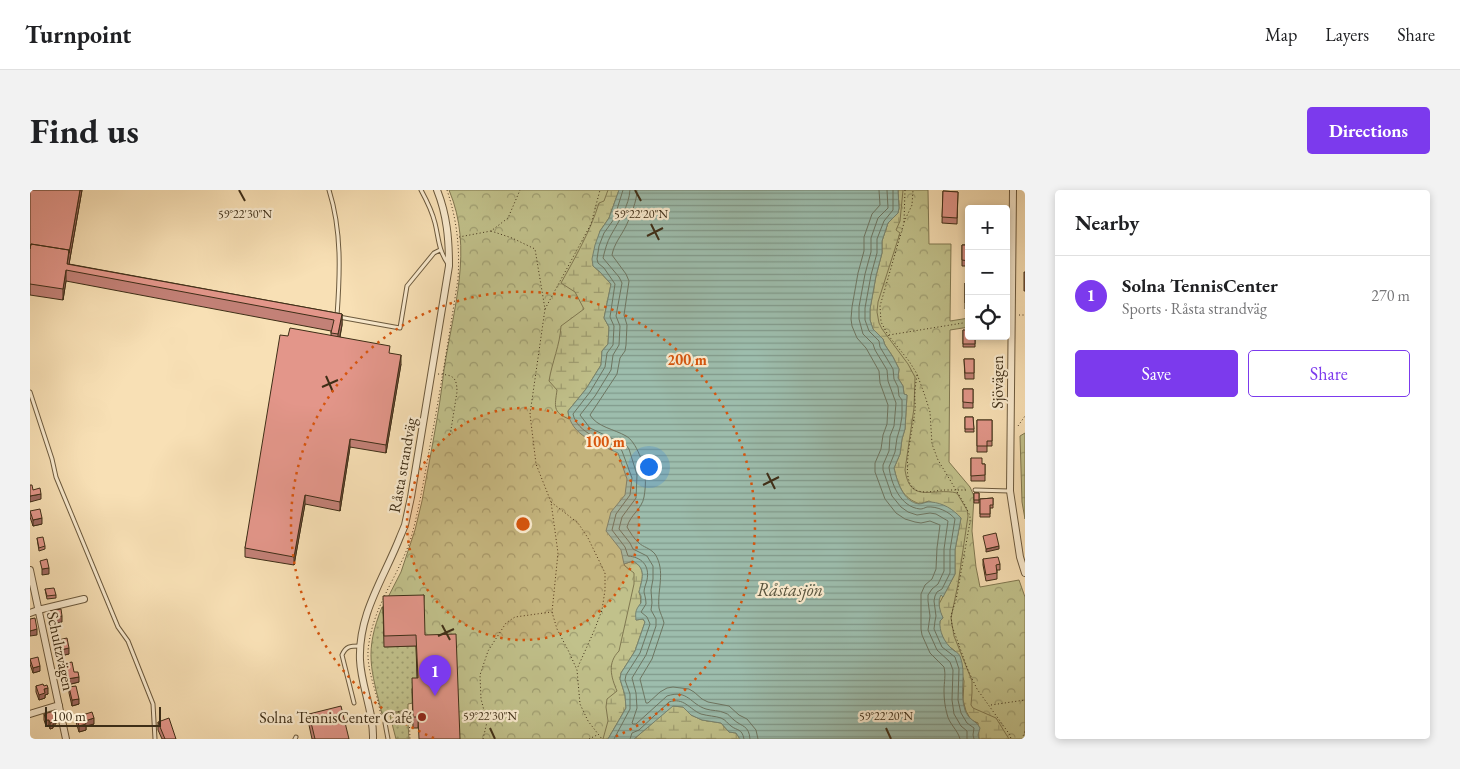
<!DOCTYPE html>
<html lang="en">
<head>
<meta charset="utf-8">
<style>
  body { margin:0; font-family:"EB Garamond",serif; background:#f2f2f2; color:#202124 }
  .controls { position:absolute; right:15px; top:15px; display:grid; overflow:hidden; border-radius:5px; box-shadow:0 2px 8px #0003 }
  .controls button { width:45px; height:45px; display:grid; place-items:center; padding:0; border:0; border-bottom:1px solid #e0e0e0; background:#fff; color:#202124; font:25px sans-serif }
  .scale { position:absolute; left:15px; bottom:12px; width:116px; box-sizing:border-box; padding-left:5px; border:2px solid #3e2e17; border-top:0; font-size:14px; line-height:18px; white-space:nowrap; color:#3e2e17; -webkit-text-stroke:4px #faebcf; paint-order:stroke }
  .you { position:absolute; left:618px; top:276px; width:18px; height:18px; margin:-12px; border:4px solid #fff; border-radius:50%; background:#1a73e8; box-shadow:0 0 0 8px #1a73e833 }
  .badge { display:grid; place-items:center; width:32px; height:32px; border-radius:50%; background:#7c3aed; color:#fff; font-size:16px; font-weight:700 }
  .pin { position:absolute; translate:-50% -41px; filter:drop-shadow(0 1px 2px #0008) }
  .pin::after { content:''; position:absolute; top:26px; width:18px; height:15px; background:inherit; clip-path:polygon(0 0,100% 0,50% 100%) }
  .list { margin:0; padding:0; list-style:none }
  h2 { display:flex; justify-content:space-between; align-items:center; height:65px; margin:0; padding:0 20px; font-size:21px }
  h2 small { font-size:16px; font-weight:400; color:#757577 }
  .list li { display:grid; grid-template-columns:32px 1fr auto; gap:15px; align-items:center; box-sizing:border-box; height:80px; padding:0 20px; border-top:1px solid #e0e0e0 }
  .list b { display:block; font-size:19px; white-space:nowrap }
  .list p { margin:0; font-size:16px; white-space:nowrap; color:#757577 }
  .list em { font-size:16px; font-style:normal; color:#757577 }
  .actions { display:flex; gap:10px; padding:15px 20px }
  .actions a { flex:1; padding:11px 0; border:1px solid #7c3aed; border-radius:5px; text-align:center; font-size:18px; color:#7c3aed }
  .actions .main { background:#7c3aed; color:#fff }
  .icon { flex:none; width:28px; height:28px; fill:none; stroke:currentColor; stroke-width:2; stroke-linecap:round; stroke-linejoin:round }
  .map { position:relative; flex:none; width:995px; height:549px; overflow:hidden; border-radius:5px }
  header { display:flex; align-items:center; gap:30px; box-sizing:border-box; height:70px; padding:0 25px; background:#fff; border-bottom:1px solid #e0e0e0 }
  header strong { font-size:24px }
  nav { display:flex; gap:28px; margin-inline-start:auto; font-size:18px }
  .intro { display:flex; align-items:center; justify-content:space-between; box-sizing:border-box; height:120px; padding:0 30px }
  h1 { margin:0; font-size:35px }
  .button { padding:12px 22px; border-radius:5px; background:#7c3aed; color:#fff; font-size:18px; font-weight:700 }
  main { display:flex; gap:30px; padding:0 30px }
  aside { flex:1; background:#fff; border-radius:5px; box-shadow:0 2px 8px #0003 }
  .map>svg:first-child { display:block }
</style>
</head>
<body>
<header>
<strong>Turnpoint</strong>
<nav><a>Map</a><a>Layers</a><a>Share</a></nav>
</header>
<div class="intro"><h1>Find us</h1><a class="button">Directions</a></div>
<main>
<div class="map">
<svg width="995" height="549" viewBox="0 0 995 549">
  <defs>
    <pattern id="grass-dots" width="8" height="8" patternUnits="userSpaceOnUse" patternTransform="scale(1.25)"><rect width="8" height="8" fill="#c1c18b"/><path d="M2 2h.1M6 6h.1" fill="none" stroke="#9e9d71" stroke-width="1.8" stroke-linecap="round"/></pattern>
    <pattern id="forest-crowns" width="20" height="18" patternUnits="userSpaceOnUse" patternTransform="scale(1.25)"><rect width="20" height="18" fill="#c1c18b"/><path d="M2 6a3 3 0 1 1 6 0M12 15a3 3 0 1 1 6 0" fill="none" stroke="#9e9d71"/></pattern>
    <pattern id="wetland-marsh" width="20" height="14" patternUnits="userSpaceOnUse" patternTransform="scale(1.25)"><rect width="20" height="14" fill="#c1c18b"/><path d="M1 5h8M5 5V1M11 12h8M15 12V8" fill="none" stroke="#9e9d71"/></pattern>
    <pattern id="water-rules" width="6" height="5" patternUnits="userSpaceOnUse" patternTransform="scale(1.25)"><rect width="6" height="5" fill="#9dbdad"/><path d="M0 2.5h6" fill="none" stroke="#819a8c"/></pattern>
  </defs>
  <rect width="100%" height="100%" fill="#f8e0b5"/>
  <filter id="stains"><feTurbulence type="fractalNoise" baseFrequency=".004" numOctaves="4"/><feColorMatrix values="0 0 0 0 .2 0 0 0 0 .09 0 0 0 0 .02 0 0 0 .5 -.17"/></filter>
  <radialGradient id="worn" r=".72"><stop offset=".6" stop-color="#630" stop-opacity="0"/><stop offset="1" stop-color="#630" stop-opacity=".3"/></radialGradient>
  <path fill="url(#grass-dots)" stroke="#807851" d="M352,417H353L355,457L386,456L388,499L383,513L378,514V520L352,524C341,479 334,462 352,417Z
    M370,522L371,534L378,533L379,549H366L360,526L362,524Z"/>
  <path fill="url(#forest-crowns)" stroke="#807851" d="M419,0H898L899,54H921L920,131L939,128V137L920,140L919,272L940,297L944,306L942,341L946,377L950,397L989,390L995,407V549H429L395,456L353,417L371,382L385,340L392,311C400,267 409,224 414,180C423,119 444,59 419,0Z
    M995,243V329L992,312L990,246Z"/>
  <path fill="url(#wetland-marsh)" stroke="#807851" d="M578,0H589L579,28L570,41L563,76L570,82L581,94L574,128L579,137L578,154L572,161L571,175L556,199L538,221L539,229C522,222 525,216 527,200L519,191C522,172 530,155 531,136L554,119L545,102L531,93C546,66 560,42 569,13L574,11Z
    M868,0H873L870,31L866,40L870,43L848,112L847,122L849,133L852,139L878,174L885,187L884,218L875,280C880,315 903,297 927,303L937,320L938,326L928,394L921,428L924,446L942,491V503L941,515L943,518L966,528L979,549H949L948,533L941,530L936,521L933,510L934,491L925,461L916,454L909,439L910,431L913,428L910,422L909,414L925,384V360L931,328L899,311L890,314C872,308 868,295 864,278L870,264L872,249L875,239L877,205L874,204L873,196L868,188L869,179L863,167L855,155L853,149L843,139L840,130V119L846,86L852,63V51L858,33L868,23L869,18Z
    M603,371C617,379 612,389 609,402C613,412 609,420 606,430L613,429L615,432L605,461L591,483L590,489L595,505L596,518L578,549H573L578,531L576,517L577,509L587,501C581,487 577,473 589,461L604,394V383L595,376L594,374Z
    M642,516L653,517L661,525L672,530L691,533L699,542L706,543L710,549H604Z"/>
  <path fill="url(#water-rules)" stroke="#778471" d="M589,0H868L869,18L868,23L858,33L852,51V63L846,86L840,119V130L843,139L853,149L855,155L863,167L869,179L868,188L873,196L874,204L877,205L875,239L872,249L870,264L864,278C867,291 873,312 889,314C893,314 897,311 901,312C913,313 923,319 931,328L925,360V384L913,407L911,405C907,412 910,421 913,428L910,431C909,441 914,452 922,459C925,462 928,462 930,466C937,484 929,502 935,520C939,531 946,530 950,538L948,545L949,549H710L706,543L699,542L691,533L672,530L661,525L653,517L643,516L604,549H578L596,518L595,505L590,489L591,483L605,461L615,432L613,429L606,430C605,422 606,419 611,413V406L609,402C612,389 617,379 603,371L594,374L591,360L576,341L581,322L595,305L597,289L588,263C569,254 540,246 538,221L556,199L571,175L572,161L578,154L579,137L574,128L581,94L570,82L563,76L562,69L565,55L570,41L579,28Z"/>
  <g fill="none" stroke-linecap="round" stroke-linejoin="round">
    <path stroke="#6e7662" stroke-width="1" d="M600,0C599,16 589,31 581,45C577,52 575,60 573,68L589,87L592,93L586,126L590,136L589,155L583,165L581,180L565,206L550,225L560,238L596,255L599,259L607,285L606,308L592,327L589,339L600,353L603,359L617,366L623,376V389L621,400L622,413L621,420L626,429V436L616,465L602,488L606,503L607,518L602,533L603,534H606L637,506C658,499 660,514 676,519C682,521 689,520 695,523C699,524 700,527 704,530C712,537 719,535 720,549
      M607,0C607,11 601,25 596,36C591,46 584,54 582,65L596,84L599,91L594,125L597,135L596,155L595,161L590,168L587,184L560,225C567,237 584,239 596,246C606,251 615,276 615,287C616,293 615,301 614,307C612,319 600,325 597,337C600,342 604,349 609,353C613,357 620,358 625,364C636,381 627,400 629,418C630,423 633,428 634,433L622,469L610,489L616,513H618L630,502L637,498L643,497L659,499L664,502L672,509L678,512L699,516L709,525L717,529L726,540L728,549
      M849,0L850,15L842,24L834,47V61L828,83L822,117L821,129L822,136L827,148L836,158L849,181L850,193L858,215L857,234L853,245L851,259L845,273V282L855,309L866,323L875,329L885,332L891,333L900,331L910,335L907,358L906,379L902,389L895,395L891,404V439L892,445L900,463L914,477C916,485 914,492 914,501C914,509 915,517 917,524C919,534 928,540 930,549
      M857,0L858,18L848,28L841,48V62L835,84L829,117V129L833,144L843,154L845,160L857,180L858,191L866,213L864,236L860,246L859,261L853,275V280L862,306L871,317L878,322L887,325L900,323L906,324L918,331L914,359V381L908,394L902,399L898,405V411L900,426L898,440L907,460L920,472L923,480L922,510L924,524L931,536L937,541V549
      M863,0V20L854,31L847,49V63L841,85L835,118V130L839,141L849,151L850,157L863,179L864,189L868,197L869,206L872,210V226L870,238L867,248L865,262L859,277C861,293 870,317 890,319C893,319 894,318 897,317C907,316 920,322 925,329L920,360V383L912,399L907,402L905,406L904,411L906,426L905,431L904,439L912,457L925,467L929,479L928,510L931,523L937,533L944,538L943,545L944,549
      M584,549L600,519V504L595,490L596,485L610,463L620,434L617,427L611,422L616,414C616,410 615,406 614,402C614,398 616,394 617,390C620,375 611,367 598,366L595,357L582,340L586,324L600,305L602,288L592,261L590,258C574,251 547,243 543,224L560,202L575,177L577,163L583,155L584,136L580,127L585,94L574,78L568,73L567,69L569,56L574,43L584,29L593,0
      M600,549L602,543L609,540L639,512C654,507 659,519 671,524C678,526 685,526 691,528C696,530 697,533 701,536C707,541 712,538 714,549"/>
    <defs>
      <path id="service" d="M299,0C312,41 310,84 307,126
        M391,0C397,11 402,21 405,33C409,49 408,59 418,74
        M309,127L370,138L377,96L404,63L410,60
        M0,202L22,269L26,287L88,437L98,451L123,514L125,549
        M945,300L979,301
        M324,513L312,465C316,456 320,456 330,456
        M355,533L358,549
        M265,549L266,547"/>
      <path id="minor" d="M983,0L980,301L990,367L995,383
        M0,380L36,549
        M0,423L8,420L54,409
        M0,524L29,515
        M343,549C344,522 331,496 330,470C328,424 354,388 370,347L375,335L381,307L419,76C419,49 417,25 407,0"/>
    </defs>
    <use href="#service" stroke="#6c5a3e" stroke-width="5"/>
    <use href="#minor" stroke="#6c5a3e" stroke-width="8"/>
    <path stroke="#3e2e17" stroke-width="1" stroke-dasharray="1 2.5" stroke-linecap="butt" d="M875,0L874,33L850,116L851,132L858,145L879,171L887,184L895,206L900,222L902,254L908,270L935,315L940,326V332L926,410L921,425L922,436L938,480L947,499L980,545L981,549
      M874,32L882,15L883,0
      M461,41L482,48L505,59L515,119L500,224L506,274L521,312L528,363L522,422L527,439L539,462L547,480L550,514L558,531L572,549
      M429,47L461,41L478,28L490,0
      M515,119L561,34L570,0
      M989,125H995
      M859,145L939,132
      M408,184C422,185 427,186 427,202L420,246
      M887,185C886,192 885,198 885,204C884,210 886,215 885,220C884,236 869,288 884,299C893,305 906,300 915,300C923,300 930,300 938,300
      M988,236L995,226
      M521,312L548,333L558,348L575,383V400L572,420L564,441L547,479
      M961,515L995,510
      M351,525L379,520L380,549
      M351,528C349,506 337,484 338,461C342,416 368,388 381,348C391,312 396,276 403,240C412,190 420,140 428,89C430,58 427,30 417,0
      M453,549L457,532L451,509L450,485L458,461L476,433L485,427L521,422
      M559,549L567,545
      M992,549L995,541"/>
    <use href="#service" stroke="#faebcf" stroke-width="3"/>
    <use href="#minor" stroke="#faebcf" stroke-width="6"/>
  </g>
  <path fill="#c38177" stroke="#3e2e17" d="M0,0H52L39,74L312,124V135L310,147L360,164L371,174L356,263L320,257L310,321L275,314L264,375L215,367V358L258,146H301V141L36,91L33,110L0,105Z
    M913,1L928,2L927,34L912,33Z
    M932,55H939V76H932Z
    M935,93H939V119H935Z
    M933,140L945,146V157H933Z
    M934,169H944V189H935Z
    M933,199H943V218H933Z
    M935,227H943L944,242H935Z
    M947,230H962V256H957V262H947Z
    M941,268L952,274H955V291H941Z
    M944,303H949V313H944Z
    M963,308V318H960V327H950V309Z
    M0,321L12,334L3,336L0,327Z
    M7,348L15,356V359L9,361Z
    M953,369L970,374V380H967V389L956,391L953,375Z
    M15,399L26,405V408L17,409Z
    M394,405L388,538H383L382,499L387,488L386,456L354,457L353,417Z
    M28,450L39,464L30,466L28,456Z
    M0,469L10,481L3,483L0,474Z
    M33,474L49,492L37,495L33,480Z
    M6,496H14L18,504L15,505V508L9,510L6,502Z
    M39,497L49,514L42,516L39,503Z
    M14,524L26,534H23V538L20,539L19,535L16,536L14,530Z
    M279,524L319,549H282L279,535Z
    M46,527L64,534L56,536V540L49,542L46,532Z
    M128,532L146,549H132L128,540Z"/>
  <path fill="#9f6961" stroke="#3e2e17" d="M50,0H52L38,80L37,74Z
    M36,80V91L33,110V99Z
    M312,124V135L308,156V144Z
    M371,165V174L356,263V255Z
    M320,249V257L310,321V312Z
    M11,304V309L0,312V306Z
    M275,305V314L264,375V367Z
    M12,328V334L3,336V330Z
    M969,356V359L956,362V359Z
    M19,378V384L12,385V379Z
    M32,426V432L22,434V428Z
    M7,439V445L0,446V441Z
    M39,458V464L30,466V460Z
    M10,476V481L3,483V478Z
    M49,487V492L37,495V489Z
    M18,498V504L15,505V508L9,510V505L14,499Z
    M49,509V514L42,516V510Z
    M26,528V534H23V538L20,539V533L23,529Z
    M64,528V534L56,536V540L49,542V536L55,531Z
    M16,530H19V535L16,536Z"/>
  <path fill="#e3968a" stroke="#3e2e17" d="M0,0H50L39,63V60L1,54L0,59Z
    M913,1L928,2L927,28L912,27Z
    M1,54L39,60L37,74L312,124L308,144L301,143L304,130L36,80L33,99L0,94V59Z
    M932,55H939V71L932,70Z
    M994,82H995V101H994Z
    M935,93H939V113H935Z
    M260,138L360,156L359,163L371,165L356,255L320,249L310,312L275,305L264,367L215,358L250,145L258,146Z
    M933,140H939V146H945V154H933Z
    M934,169H944V183H935Z
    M933,199H943V213L933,212Z
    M935,227H943L944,239H935Z
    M947,230H962V251H957V256H947Z
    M941,268H952V274H955V285L941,286Z
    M0,295H2L3,300L10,298L11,304L0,306Z
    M944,303H949V310H944Z
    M963,308V315H960V324H950V309Z
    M10,319L12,328L3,330L0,321Z
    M966,343L969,356L956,359L953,346Z
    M13,347L15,356L9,358L7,348Z
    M968,367L970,374L966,375L967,383L956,385L953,369Z
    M17,369L19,378L12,379L10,371Z
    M24,398L26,405L17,406L15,399Z
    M394,405L395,445L426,444L430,549H389L388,527H383L382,488H388L386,445L354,446L353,406Z
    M31,419L32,426L22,428L20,421Z
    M5,428L7,439L0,441V429Z
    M37,448L39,458L30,460L28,450Z
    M8,467L10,476L3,478L0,469Z
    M42,472L44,482H48L49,487L37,489L33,474Z
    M13,494L14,496L17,495L18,498L14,499L15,503L9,505L6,496Z
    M46,496L49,509L42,510L39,497Z
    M311,516L319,549H285L279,524Z
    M24,521L26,528L23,529V532L20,533L19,530H16L14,524Z
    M62,522L64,528L55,531L56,534L49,536L46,527Z
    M139,528L146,549H135L128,532Z"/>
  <path fill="none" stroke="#3e2e17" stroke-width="2" d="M209,0L215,11M605,0L611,11M621,34L629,50M617,46L633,38M296,186L303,202M292,197L308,190M737,283L745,299M733,295L749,287M412,435L420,450M408,446L424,439M460,538L465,549M856,538L861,549"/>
  <circle cx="493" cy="334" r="116" fill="#d7550d" fill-opacity=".12"/>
  <g fill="none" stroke="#d7550d" stroke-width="2.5" stroke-dasharray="2.5 5">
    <circle cx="493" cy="334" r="116"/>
    <path d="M404 548A232 232 0 1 1 582 548"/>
  </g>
  <circle fill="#8f2418" stroke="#faebcf" stroke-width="2" cx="392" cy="527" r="5"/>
  <g text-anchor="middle" stroke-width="4.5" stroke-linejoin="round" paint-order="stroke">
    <g font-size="16" fill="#3e2e17" stroke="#faebcf">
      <text transform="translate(967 192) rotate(-90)" y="6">Sjövägen</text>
      <text transform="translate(372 275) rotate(-80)" y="6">Råsta strandväg</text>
      <text transform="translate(31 461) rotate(78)" y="6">Schultzvägen</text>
    </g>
    <g font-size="16" fill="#3e2e17" stroke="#faebcf" text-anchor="end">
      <text x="382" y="533">Solna TennisCenter Café</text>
    </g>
    <g font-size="18" font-style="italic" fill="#56523c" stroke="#faebcf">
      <text x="760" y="406">Råstasjön</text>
    </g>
  </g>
  <g font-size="12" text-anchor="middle" fill="#3e2e17" stroke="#faebcf" stroke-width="4.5" stroke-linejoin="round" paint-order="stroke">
    <text x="215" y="28">59°22'30"N</text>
    <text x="611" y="28">59°22'20"N</text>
    <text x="460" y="530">59°22'30"N</text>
    <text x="856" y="530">59°22'20"N</text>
  </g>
  <circle cx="493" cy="334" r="8" fill="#d7550d" stroke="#faebcf" stroke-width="2.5"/>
  <g font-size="15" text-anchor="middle" font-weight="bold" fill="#d7550d" stroke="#faebcf" stroke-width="4.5" stroke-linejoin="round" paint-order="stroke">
    <text x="657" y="175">200 m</text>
    <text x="575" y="257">100 m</text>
  </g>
  <rect width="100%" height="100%" filter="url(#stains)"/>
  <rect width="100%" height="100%" fill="url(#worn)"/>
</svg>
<div class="controls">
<button>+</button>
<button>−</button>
<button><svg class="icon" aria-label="locate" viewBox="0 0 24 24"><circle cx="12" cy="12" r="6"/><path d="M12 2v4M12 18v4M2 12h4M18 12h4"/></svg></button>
</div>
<div class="scale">100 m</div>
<div class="you"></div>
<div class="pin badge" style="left:405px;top:506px">1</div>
</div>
<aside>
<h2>Nearby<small></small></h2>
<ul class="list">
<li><span class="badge">1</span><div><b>Solna TennisCenter</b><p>Sports · Råsta strandväg</p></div><em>270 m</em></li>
</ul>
<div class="actions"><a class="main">Save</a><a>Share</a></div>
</aside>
</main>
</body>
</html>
